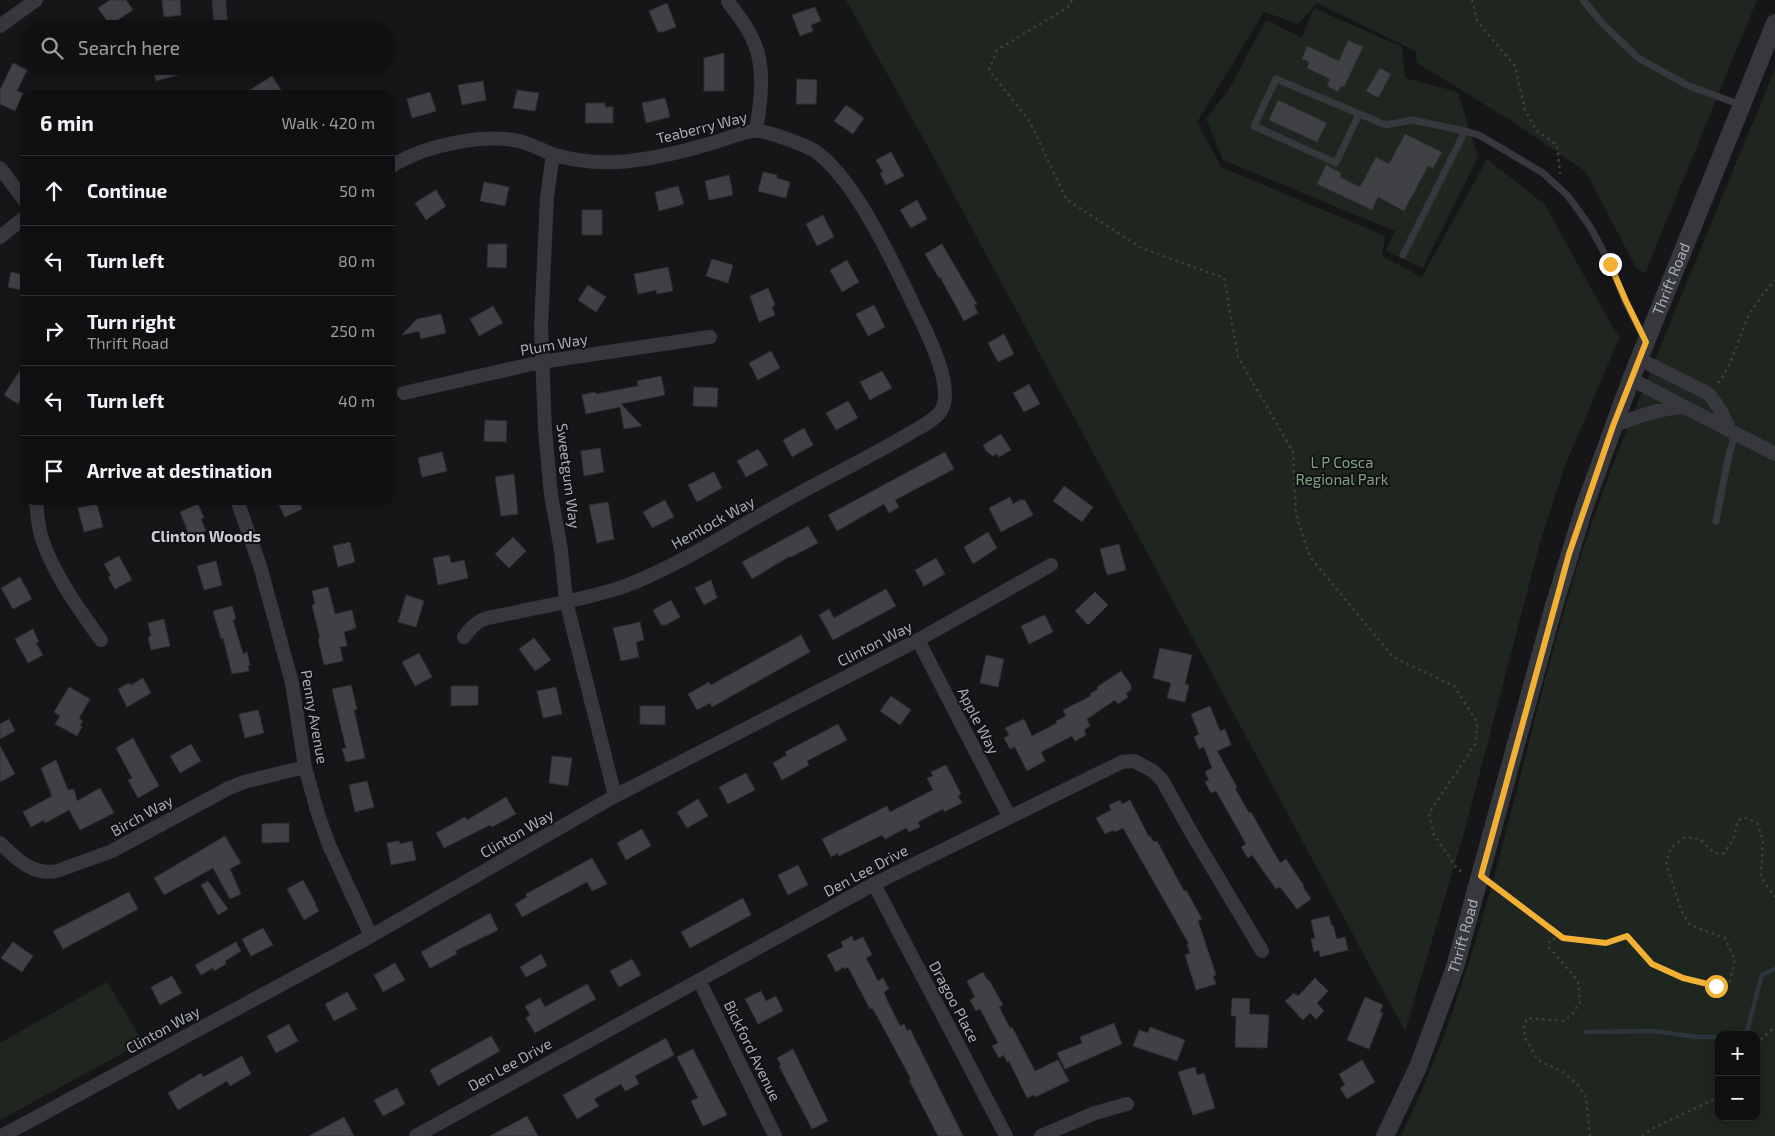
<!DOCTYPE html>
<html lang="en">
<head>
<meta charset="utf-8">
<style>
  body { margin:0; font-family:"Exo 2",sans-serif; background:#19191b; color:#f1f3f6 }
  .controls { position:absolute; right:15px; bottom:15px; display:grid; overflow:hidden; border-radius:10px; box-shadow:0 2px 8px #0003 }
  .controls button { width:45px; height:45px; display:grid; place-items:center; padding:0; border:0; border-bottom:1px solid #303032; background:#101012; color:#f1f3f6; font:25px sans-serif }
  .stop { position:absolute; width:15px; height:15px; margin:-11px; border:4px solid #f2b134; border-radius:50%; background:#fff }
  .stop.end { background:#f2b134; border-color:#fff; box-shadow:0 1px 5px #0008 }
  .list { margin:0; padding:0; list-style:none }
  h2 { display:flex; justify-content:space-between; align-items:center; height:65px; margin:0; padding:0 20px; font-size:21px }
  h2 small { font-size:16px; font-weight:400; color:#9c9d9f }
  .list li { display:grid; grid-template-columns:32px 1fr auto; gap:15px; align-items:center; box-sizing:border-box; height:70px; padding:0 20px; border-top:1px solid #303032 }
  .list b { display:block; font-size:19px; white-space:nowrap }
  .list p { margin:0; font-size:16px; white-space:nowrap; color:#9c9d9f }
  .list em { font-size:16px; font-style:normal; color:#9c9d9f }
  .icon { flex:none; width:28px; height:28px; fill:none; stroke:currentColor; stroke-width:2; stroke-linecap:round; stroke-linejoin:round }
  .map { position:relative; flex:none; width:1775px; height:1136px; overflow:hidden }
  .search { position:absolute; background:#101012; box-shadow:0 2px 8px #0003; left:20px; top:20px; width:375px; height:55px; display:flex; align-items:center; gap:12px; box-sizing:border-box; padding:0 18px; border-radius:28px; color:#9c9d9f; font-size:19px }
  .panel { position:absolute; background:#101012; box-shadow:0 2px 8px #0003; left:20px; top:90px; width:375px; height:415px; border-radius:15px }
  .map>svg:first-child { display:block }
</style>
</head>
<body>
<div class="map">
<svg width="1775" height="1136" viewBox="0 0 1775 1136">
  <rect width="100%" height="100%" fill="#161618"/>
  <path fill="#1e261f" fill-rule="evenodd" d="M846,0H1757L1645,273L1636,268L1586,172L1510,120L1417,63L1415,51L1317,3L1298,24L1264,12L1197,122L1221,167L1385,236L1382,256L1422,277L1487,159L1545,205L1612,326L1620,336L1566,463L1541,539L1464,833L1405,1031L933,156Z
    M1314,8L1402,47L1405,78L1458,92L1478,157L1423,268L1386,251L1395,231L1223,160L1206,119L1228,91L1266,20L1302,38Z
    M1775,69V1136H1401C1491,951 1519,750 1581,555C1603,487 1630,420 1658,353C1696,259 1736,164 1775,69ZM1719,1035H1756V1117H1719Z
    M107,982L143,1042L0,1120V1043Z"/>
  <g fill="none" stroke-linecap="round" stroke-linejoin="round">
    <path stroke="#2c353c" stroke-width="4.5" d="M1586,1032L1654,1031L1696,1037H1719
      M1739,1035L1747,1031L1762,975L1775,969"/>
  </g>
  <path fill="#404145" stroke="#303034" d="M110,0H126L133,10L110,25L98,8Z
    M162,0H180L181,15L164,17Z
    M667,3L676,27L662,32H658L649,11Z
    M815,7L821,21L811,25L813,31L800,36L792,15Z
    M1348,40L1363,47L1344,87L1341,86L1338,92L1327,86L1330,79L1307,68L1309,62L1302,59L1307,46L1339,61Z
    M724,53V91H704V58Z
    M13,63L27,70L17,91L23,93L15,111L0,104V90Z
    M152,66H195L196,70L156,81Z
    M1380,68L1391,74L1378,98L1366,91Z
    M272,76L281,90L273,95H242Z
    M797,79L817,80L816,104H796Z
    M483,81L486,100L462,105L458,85Z
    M517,90L539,93L535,111L513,108Z
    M430,92L436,111L412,118L407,99Z
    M665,98L670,117L646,123L642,103Z
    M1278,100L1327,123L1317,142L1269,120Z
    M586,103H605V107H613V123H585Z
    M846,105L864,118L853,134L834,121Z
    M1405,134L1442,152L1433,168L1428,166L1404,211L1378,197L1372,210L1317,184L1326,165L1341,173L1340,177L1360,187L1376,157L1389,164Z
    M891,152L904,176L886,185L880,173L883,172L876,160Z
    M763,172L777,175V178L790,182L786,198L758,191Z
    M729,175L733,195L709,200L705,181Z
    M484,182L509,187L505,206L480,201Z
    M678,186L684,204L659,211L655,192Z
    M436,190L446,206L426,220L415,203Z
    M917,200L927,219L911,228L900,210Z
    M582,210H602V235H582Z
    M823,215L834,237L817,246L806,224Z
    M488,244H507L506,268L487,267Z
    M942,244L977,304L974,305L978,313L964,321L940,277L939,278L925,254Z
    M712,259L733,265L728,283L706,276Z
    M847,260L859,282L842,292L830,270Z
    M668,267L673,291L657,294L656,290L638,294L634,274Z
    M11,272L25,275V291L8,287Z
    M588,285L606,297L596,312L578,300Z
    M768,288L775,305L772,307L775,315L759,322L750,296Z
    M874,305L885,327L868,336L856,314Z
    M493,306L503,323L479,336L470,319Z
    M441,314L446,333L421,339L419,331L402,335L417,319Z
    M1004,334L1014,354L998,362L988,343Z
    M771,351L780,368L758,380L749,363Z
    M25,363V393L18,404L4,395Z
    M882,371L892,388L870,400L860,382Z
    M661,376L665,395L621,404L642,426L624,429L620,407L586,414L582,395L595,392L596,394L638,386L637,381Z
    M1029,384L1040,404L1024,412L1013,393Z
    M694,387L718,388L717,407L693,406Z
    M848,401L858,418L836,430L826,413Z
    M485,420L507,421L506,442L484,441Z
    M804,428L813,445L792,457L783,440Z
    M1001,434L1011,450L999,457L997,454L993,456L987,452L983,445Z
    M600,448L604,472L584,476L581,451Z
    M758,449L768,465L746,477L737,461Z
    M442,452L447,471L422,477L418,458Z
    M945,452L954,469L895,500L899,507L889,513L884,504L837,531L828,515Z
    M714,472L722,488L697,502L688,485Z
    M514,474L518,514L501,516L495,477Z
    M1064,486L1093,507L1082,522L1053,501Z
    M1010,497L1013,504L1020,500H1025L1033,515L1001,532L989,508Z
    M280,500H298L302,509L285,517L279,505L282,504Z
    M665,500L674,517L652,528L643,512Z
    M608,502L614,539L597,543L589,505Z
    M97,504L103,527L84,532L78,508Z
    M198,504L204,518L201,519L206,531L190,537L180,512Z
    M808,526L818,543L791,557L790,556L752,579L742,562Z
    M988,532L997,548L973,564L964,547Z
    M513,537L526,551L509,568L495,554Z
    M350,542L355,562L338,567L333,546Z
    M1119,544L1126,570L1107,575L1100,549Z
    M449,555L451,563L464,560L468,578L438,585L433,558Z
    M119,556L132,580L115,589L108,577L111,576L104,564Z
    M936,558L945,574L924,586L915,570Z
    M216,561L222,585L204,590L197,566Z
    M20,577L32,599L13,609L1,588Z
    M711,580L717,598L704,605L695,588Z
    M328,587L335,614L352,610L356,628L344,632L347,646L340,647L343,661L324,665L318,639L320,638L312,605L315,604L312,591Z
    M886,589L896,606L833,640L819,615L829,609L834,618Z
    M1095,592L1108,605L1088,625L1075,611Z
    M406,595L424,601L416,627L398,622Z
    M671,600L680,617L666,625H661L653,610Z
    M232,606L236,619L233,620L243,654L247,652L250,665L248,666L249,671L232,674L223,638L221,639L213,611Z
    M1045,615L1053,632L1029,644L1021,626Z
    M164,619L170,646L151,650L148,637L151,636L148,623Z
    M640,622L644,640L636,642L639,657L621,661L613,628Z
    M33,629L39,642L36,643L43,655L28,663L15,639Z
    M801,635L810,652L712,707L710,703L697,710L688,694L709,682L711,685Z
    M534,638L551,660L535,671L519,649Z
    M1160,648L1192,655L1185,684L1189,685L1185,702L1167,698L1171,683L1153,678Z
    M419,653L432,677L415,686L402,662Z
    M986,655L1004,659L998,687L980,683Z
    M1121,671L1131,685V690L1126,693L1128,697L1118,704L1115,700L1087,719L1090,726L1084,730L1086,735L1075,741L1072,736L1041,752L1045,761L1027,771L1015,747L1010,749L1004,738L1009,735L1005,728L1024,719L1032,736L1057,723L1056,721L1066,716L1063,710L1091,696L1090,694L1098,689L1097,687Z
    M143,678L151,693L127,707L118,689L129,683L131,685Z
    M351,685L357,709L354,710L365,758L346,762L342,749L346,748L332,689Z
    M451,686H478V705L451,706Z
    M69,687L90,699L79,718L83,721L80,725L82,727L77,736L55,724L60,716L54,712Z
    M556,687L562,714L543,718L537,691Z
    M891,696L911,710L900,725L880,711Z
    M640,706H665V725L640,724Z
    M1210,706L1220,731L1225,729L1231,745L1217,751L1237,787L1235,788L1249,813L1251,812L1280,863L1286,859L1304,886L1303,887L1311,899L1297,909L1280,887L1276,889L1252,855L1248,858L1241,847L1246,844L1228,812L1216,791L1211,793L1205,782L1209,780L1205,772L1212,768L1204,747L1199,749L1194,737L1199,734L1191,714Z
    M258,710L264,733L245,738L239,714Z
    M9,719L15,731L0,739V724Z
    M838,724L847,740L807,761L809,765L782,780L773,763L787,755L785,752Z
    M133,738L159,786L138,798L128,780L132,778L116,748Z
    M191,744L201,761L180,773L170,756Z
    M0,746L15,774L0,782Z
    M552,756L572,758L568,786L549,783Z
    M56,760L68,790L74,789L77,801L100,788L114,813L80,830L69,810L45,823L44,820L31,827L23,812L52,796L41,768Z
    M946,765L961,794L958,796L962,803L944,812L943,809L918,822L920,827L909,832L906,828L885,839L882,835L839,856L838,853L831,857L822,839L887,806L890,812L933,790L927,778L933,776L931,772Z
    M746,773L755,790L728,804L719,787Z
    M367,781L374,807L355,812L349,785Z
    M506,797L516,814L492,827L490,825L444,848L436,833L465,817L467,820Z
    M698,799L708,816L687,828L677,812Z
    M1120,800L1122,804L1130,800L1149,837L1150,836L1154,842L1157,841L1184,891L1186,890L1202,919L1198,921L1216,975L1213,976L1216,984L1196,990L1185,955L1190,953L1187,945L1189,944L1123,828L1114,832L1113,830L1105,834L1096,818L1111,810L1109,805Z
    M289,823V842L262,843V824Z
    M642,829L651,846L626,860L617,843Z
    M225,836L241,863L230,869L241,894L230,899L213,868L164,895L154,878Z
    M399,841L400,844L412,841L416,860L391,865L387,843Z
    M592,858L607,884L592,891L587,882L522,917L515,904L527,897L526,894Z
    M798,865L808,885L788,895L778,875Z
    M303,880L316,904H315L319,911L304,920L287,889Z
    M208,881L228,909L218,915L201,885Z
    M129,892L138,909L63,949L53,931Z
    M743,898L751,915L690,948L681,932Z
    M490,913L498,930L455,951L457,954L430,968L421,952Z
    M1329,916L1331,925H1333L1337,939L1345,937L1348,950L1320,957L1319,950L1314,952L1311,939L1315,938L1311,920Z
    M263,928L273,945L251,956L242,939Z
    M852,936L854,941L863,937L872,955L866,958L878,981L883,978L889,989L884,992L887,1000L900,1026L904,1024L907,1031L910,1029L963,1136H938L909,1080L911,1079L877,1016L872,1008L870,1009L848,967L845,969L844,967L836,972L827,955L843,947L841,942Z
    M13,942L33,956L22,972L1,958Z
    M236,942L241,951L225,961L226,964L214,971L213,968L201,975L195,965Z
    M541,954L547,966L526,977L520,967Z
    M632,959L641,975L619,987L610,971Z
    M395,963L405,980L383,992L374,975Z
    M983,972L988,981L989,980L1003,1005L999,1007L1010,1028L1012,1027L1035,1071L1058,1060L1069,1081L1035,1097L1034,1095L1027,1098L1009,1061L1007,1062L1004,1055L999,1058L992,1046L998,1043L980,1009L976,1011L970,1000L975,997L967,981Z
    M172,976L182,993L160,1005L151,987Z
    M1315,978L1328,991L1317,1003L1324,1011L1316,1019L1310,1013L1303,1020L1285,1001L1294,993L1298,996Z
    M587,984L596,999L535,1033L526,1018L530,1015L525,1006L540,998L545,1007Z
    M761,991L766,1001L776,996L783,1011L758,1024L745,999Z
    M347,992L357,1009L334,1021L325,1004Z
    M1365,997L1383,1005L1380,1012L1383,1013L1369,1049L1347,1040Z
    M1232,998L1250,999L1249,1014L1269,1015L1267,1048L1235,1047L1236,1016H1231Z
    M1114,1023L1122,1044L1065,1069L1057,1053L1082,1043L1080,1037Z
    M289,1024L298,1041L276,1053L267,1036Z
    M1150,1027L1185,1040L1177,1061L1133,1046L1139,1030L1148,1033Z
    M491,1036L500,1051L438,1086L430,1070Z
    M666,1038L674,1055L635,1076L639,1084L625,1091L621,1084L594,1099L599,1106L577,1119L563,1095Z
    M693,1049L727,1115L703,1126L691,1101L698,1098L677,1057Z
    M793,1049L828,1121L812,1129L779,1066L781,1065L777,1058Z
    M242,1056L251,1074L230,1086L227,1081L178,1110L168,1093L201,1073L203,1077Z
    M1362,1060L1375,1082L1347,1099L1340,1088L1345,1085L1339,1074Z
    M1195,1067L1197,1075L1204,1073L1215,1108L1193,1115L1178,1072Z
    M397,1088L405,1104L383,1116L374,1100Z
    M527,1116L538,1136H490Z
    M344,1117L354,1136H309Z"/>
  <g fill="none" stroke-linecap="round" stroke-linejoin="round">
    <path stroke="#3d3f44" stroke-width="2.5" stroke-dasharray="2.5 4" stroke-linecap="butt" d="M1072,0L1068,7L997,50L989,70L1030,122L1066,199L1141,248L1224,278L1238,357L1293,452L1296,515L1310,557L1393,657L1454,686L1477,722L1476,743L1429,813L1434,835L1458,870L1464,872
      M1472,0L1477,21L1515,66L1525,110L1536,130L1557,145L1560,174
      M1718,383C1732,365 1738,340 1747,319C1754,305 1765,292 1775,280
      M1493,885L1563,938
      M1756,1044L1775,1027
      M1590,1136L1586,1098L1577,1084L1563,1072L1538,1060L1525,1038L1524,1025L1527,1018L1564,1021L1573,1013L1580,1002L1578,981L1548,946L1551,939L1563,938L1606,943L1627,936L1652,964L1683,978L1716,986L1730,981L1735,960L1725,938L1690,925L1681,910L1666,862L1671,848L1685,837L1700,839L1714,853H1724L1733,840L1738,820L1746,818L1757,823L1763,840L1761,877L1775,897
      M1642,1136L1653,1128L1719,1097"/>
    <path stroke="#37383d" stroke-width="7" d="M1583,0L1601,22L1638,58L1689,86L1741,105
      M1359,114L1336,163L1254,126L1276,79L1386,125L1412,120L1465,131L1403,255
      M1465,131L1479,135L1543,173L1568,196L1591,228L1610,264L1625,301L1644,338
      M1716,521L1729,454L1733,442L1731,431"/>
    <path stroke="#37383d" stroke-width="14" d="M219,0L221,29
      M728,2C737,14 746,24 752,38C766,65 761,101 756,130
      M0,26L36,0
      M553,154L547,197L541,327L545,430L551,495L561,550L566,601L615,796
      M390,167C423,146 481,133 519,141C532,144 543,151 555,155C575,161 597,163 618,162C649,160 682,152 712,143C723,140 744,131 755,131C766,130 805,145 815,151C857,181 894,265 917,312C927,333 954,386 942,409C937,419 922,426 912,432C872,456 830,476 789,499C735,528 683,564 625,586C589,599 550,604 513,613C503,615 492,616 482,620C474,624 469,630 464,637
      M0,168L25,201
      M0,237L25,217
      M1639,359L1709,394L1721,411L1730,431
      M1631,379L1775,454
      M404,393L541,362L710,337
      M1613,426C1636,417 1658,409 1683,407
      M36,500C37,514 38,529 43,542C56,578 79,609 101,640
      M237,500L260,566L292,683L305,767L318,814L329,845L371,936
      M918,640L1009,816
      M0,843C16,858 32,876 57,871L112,851L229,788L244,782L305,767
      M874,884L1006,1136
      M699,980L775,1136
      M2,1136L371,936L615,796L918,640L1051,565
      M416,1136L874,884L1122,762L1134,761L1153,771L1162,780L1191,832L1262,951
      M1041,1136L1095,1113L1127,1104"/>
    <path stroke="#37383d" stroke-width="18" id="s1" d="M1385,1136L1418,1067L1455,967L1553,609L1585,505L1631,379L1775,23"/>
  </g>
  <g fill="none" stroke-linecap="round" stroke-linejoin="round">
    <path stroke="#f2b134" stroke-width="6" d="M1610,264L1626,301L1646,342L1613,426L1569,554L1481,876L1563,938L1606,943L1627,936L1652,964L1683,978L1716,986"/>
  </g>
  <g text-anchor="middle" stroke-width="4" stroke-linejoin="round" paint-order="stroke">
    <g font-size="15" fill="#a8adb8" stroke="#111113">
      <text transform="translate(702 128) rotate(-14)" y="5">Teaberry Way</text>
      <text dy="5" stroke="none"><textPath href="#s1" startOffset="905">Thrift Road</textPath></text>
      <text transform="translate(554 345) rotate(-10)" y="5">Plum Way</text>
      <text transform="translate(568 476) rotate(83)" y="5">Sweetgum Way</text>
      <text transform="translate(713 523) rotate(-29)" y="5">Hemlock Way</text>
      <text transform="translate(875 644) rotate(-27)" y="5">Clinton Way</text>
      <text transform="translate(314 717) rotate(80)" y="5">Penny Avenue</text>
      <text transform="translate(978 721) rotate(63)" y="5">Apple Way</text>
      <text transform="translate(142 816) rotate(-29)" y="5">Birch Way</text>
      <text transform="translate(517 834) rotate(-30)" y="5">Clinton Way</text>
      <text transform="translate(866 871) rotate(-28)" y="5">Den Lee Drive</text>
      <text dy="5" stroke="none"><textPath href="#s1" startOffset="215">Thrift Road</textPath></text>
      <text transform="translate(954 1002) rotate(62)" y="5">Dragoo Place</text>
      <text transform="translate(163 1030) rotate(-29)" y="5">Clinton Way</text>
      <text transform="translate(752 1051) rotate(64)" y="5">Bickford Avenue</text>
      <text transform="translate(510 1065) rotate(-29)" y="5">Den Lee Drive</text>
    </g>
    <g font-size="15" fill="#7fa381" stroke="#111113">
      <text x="1342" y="468">L P Cosca<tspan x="1342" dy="17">Regional Park</tspan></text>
    </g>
    <g font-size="16" font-weight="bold" fill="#c9ccd4" stroke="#111113">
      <text x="206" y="542">Clinton Woods</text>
    </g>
  </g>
</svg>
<div class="controls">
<button>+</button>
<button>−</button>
</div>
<div class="stop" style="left:1716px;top:986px"></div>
<div class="stop end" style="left:1610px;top:264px"></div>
<div class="search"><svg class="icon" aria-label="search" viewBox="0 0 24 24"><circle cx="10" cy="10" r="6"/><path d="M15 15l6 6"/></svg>Search here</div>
<section class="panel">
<h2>6 min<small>Walk · 420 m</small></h2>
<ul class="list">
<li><svg class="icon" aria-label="ahead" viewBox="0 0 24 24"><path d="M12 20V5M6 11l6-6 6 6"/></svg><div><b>Continue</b></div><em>50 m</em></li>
<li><svg class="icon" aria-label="left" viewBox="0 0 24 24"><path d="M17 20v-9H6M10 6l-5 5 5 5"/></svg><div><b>Turn left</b></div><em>80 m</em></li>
<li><svg class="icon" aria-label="right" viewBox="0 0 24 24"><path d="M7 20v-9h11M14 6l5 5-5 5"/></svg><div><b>Turn right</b><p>Thrift Road</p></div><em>250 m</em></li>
<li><svg class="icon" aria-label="left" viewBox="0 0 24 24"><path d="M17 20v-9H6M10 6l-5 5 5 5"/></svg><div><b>Turn left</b></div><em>40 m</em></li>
<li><svg class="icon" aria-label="arrive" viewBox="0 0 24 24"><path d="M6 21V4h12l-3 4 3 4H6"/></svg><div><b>Arrive at destination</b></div></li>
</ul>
</section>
</div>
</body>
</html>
